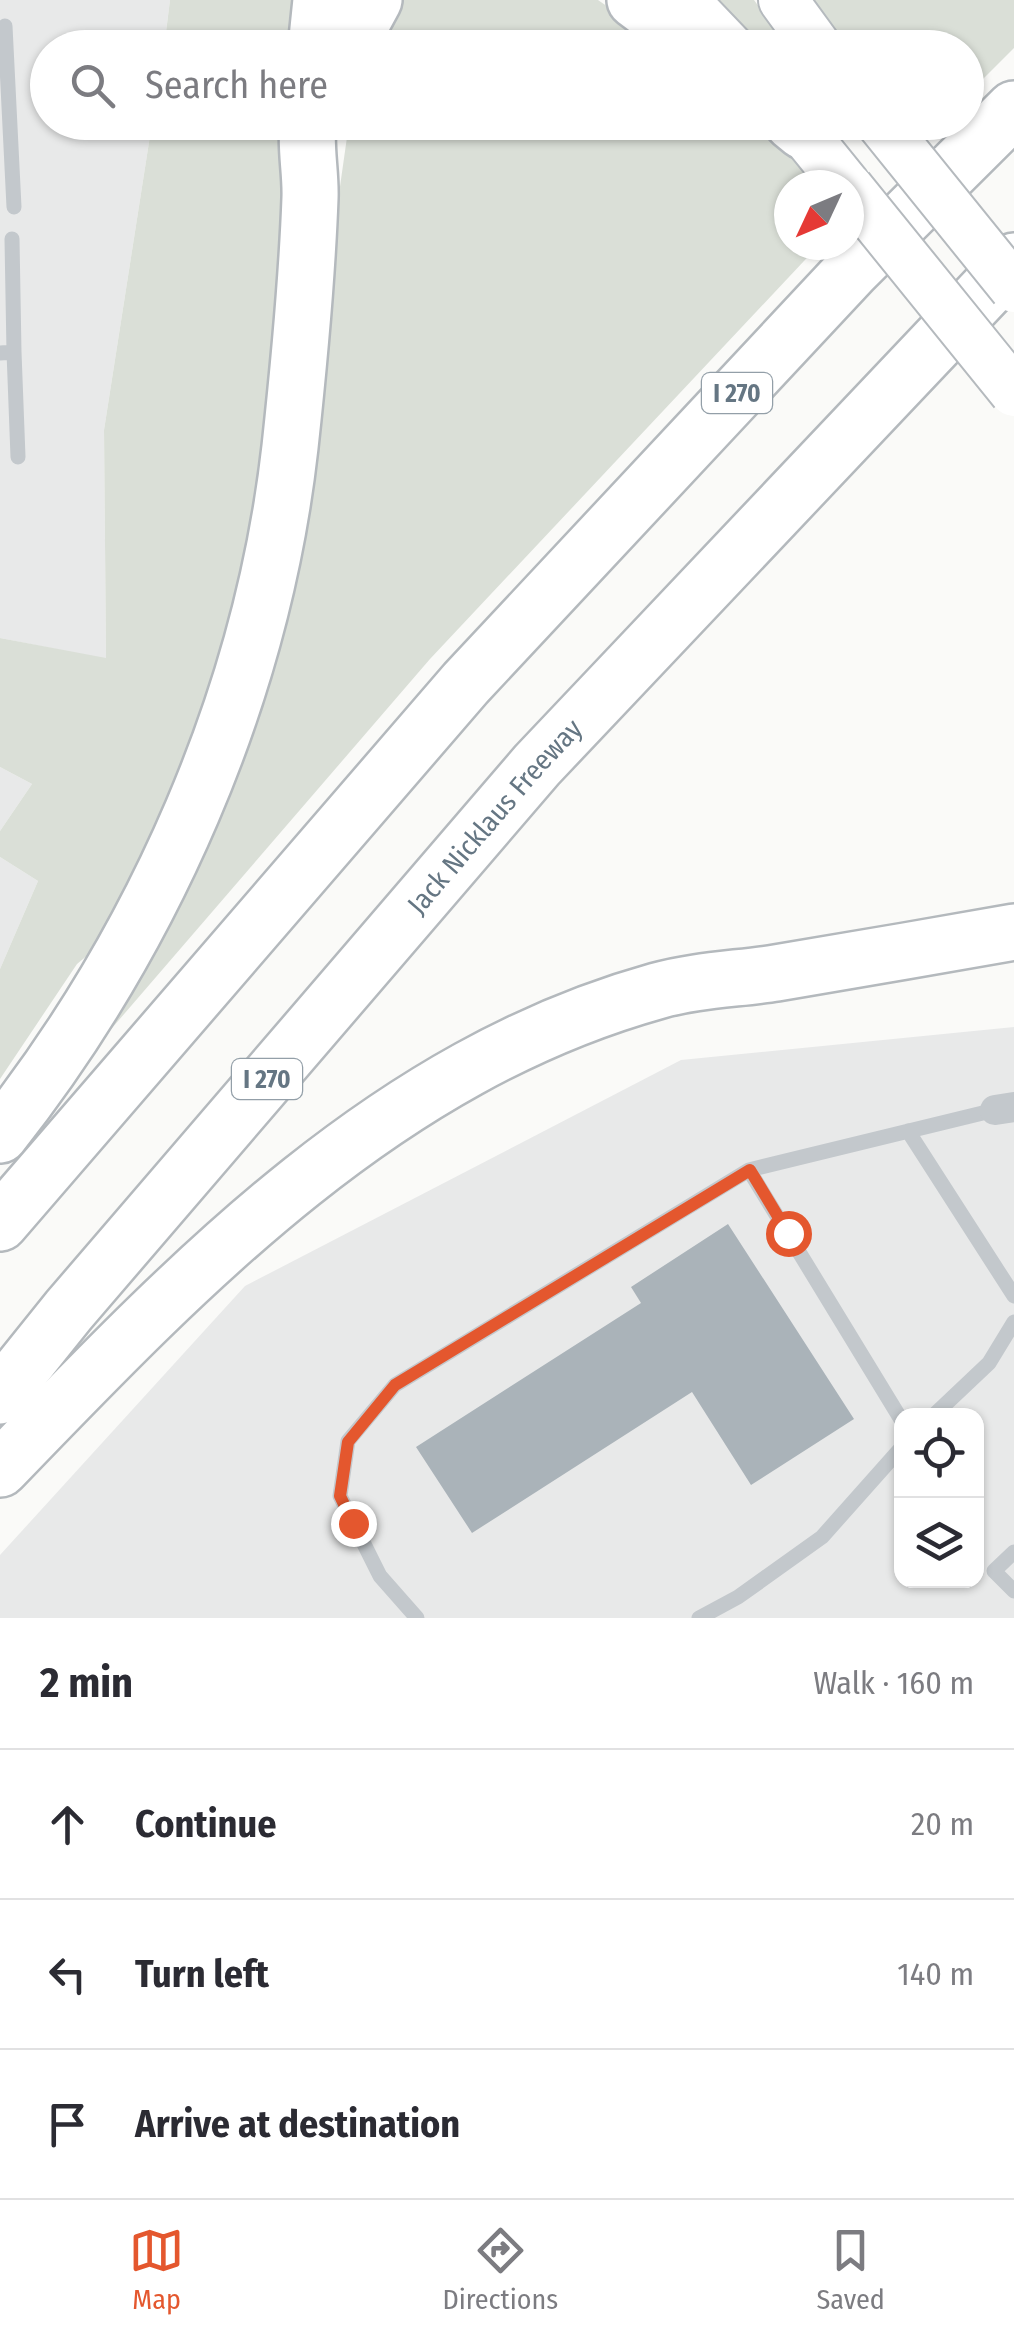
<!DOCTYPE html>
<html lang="en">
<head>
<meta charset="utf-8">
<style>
  body { margin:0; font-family:"Fira Sans Condensed",sans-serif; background:#f2f2f3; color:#2b2b33 }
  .controls { position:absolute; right:30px; bottom:30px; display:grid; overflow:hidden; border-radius:20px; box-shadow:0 2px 8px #0004 }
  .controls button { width:90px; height:90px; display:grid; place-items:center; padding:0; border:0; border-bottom:2px solid #e1e1e2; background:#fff; color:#2b2b33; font:50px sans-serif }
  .compass { position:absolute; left:774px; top:170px; width:90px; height:90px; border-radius:50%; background:#fff; box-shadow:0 2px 8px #0004; rotate:226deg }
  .stop { position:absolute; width:30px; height:30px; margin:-22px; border:8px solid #e4572e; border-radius:50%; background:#fff }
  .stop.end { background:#e4572e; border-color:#fff; box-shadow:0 2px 10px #0008 }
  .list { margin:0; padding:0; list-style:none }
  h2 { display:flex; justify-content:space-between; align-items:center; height:130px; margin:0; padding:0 40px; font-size:42px }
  h2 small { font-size:32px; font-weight:400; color:#7c7c81 }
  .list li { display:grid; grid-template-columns:65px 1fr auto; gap:30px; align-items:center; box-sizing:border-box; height:150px; padding:0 40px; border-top:2px solid #e1e1e2 }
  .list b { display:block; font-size:38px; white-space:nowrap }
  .list em { font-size:32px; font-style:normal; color:#7c7c81 }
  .icon { flex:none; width:55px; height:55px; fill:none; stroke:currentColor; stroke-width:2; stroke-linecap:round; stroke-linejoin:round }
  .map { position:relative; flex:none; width:1014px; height:1618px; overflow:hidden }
  .search { position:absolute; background:#fff; box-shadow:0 2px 8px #0004; left:30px; right:30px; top:30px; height:110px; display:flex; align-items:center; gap:25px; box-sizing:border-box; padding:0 35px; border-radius:55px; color:#7c7c81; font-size:38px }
  .sheet { height:580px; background:#fff }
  nav { display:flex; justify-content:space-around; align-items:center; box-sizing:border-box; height:140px; border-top:2px solid #e1e1e2; background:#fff; font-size:28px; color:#7c7c81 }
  nav a { display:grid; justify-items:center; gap:5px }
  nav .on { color:#e4572e }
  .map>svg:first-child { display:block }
</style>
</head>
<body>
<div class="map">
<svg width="1014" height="1618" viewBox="0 0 1014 1618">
  <rect width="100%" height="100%" fill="#fafaf8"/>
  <path fill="#e8e9e9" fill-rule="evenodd" d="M0,0H170L164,47L48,48V122L152,123L104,430L106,659L0,638Z
    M0,767L32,784L0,831Z
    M0,857L38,881L0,969Z
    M1014,1027V1618H0V1555L245,1286L681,1060ZM902,1416H976V1580H902Z"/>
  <path fill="#dadfd7" d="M170,0H301L298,47L164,48Z
    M399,0H598L667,48H367Z
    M718,0H754L788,47H763Z
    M812,0H1014V48L967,95L966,48L844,47Z
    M152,123H291L265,422L238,608L201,728L107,939L77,964L0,1079V969L38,881L0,857V831L32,784L0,767V638L106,658L104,430Z
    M349,123H767L818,185H789V245H819L430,659L100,1042L91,1035L172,901L312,384Z"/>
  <path fill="#aab3b9" d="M728,1224L854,1419L751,1485L692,1392L472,1533L416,1447L641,1303L631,1287Z"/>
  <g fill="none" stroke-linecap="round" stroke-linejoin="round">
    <defs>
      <path id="primary" d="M684,0L730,48
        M783,0L818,48
        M795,122L846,185"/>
      <g id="highway">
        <path d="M635,0L699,48"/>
        <path d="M316,48L321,0"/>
        <path d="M348,48L374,0"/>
        <path d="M792,122L803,131"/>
        <path d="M0,1135C154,940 262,696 290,447C299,364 307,281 310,198C311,173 305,148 308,122"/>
        <path d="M0,1223L466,683L852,270L1014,109"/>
        <path id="s1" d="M0,1396L69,1310L537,765L1014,261"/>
        <path d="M0,1469C189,1273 385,1067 657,991C695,980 737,979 776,973C855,960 935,946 1014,932"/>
      </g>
    </defs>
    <use href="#primary" stroke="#b5babe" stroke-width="52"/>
    <use href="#highway" stroke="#b4b9bd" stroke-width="60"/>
    <path stroke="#c3c8cc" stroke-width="15" d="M5,26L14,207
      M12,239L14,352
      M0,353L14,352L18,457
      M908,1131L1014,1296
      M749,1170L902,1421
      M933,1416L989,1363L1014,1322
      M1014,1552L994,1571L1014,1591
      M417,1618L380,1576L340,1496L348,1441L395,1385L749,1170L995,1110
      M699,1618L738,1597L822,1537L902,1447"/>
    <path stroke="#c3c8cc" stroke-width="30" d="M995,1110L1014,1107"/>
    <use href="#primary" stroke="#fff" stroke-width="48"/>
    <use href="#highway" stroke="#fff" stroke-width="55"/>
    <defs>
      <path id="primary-bridge" d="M880,122L1014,288
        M849,188L1014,392"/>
    </defs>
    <use href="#primary-bridge" stroke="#b5babe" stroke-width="52" stroke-linecap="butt"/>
    <use href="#primary-bridge" stroke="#fff" stroke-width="48"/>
  </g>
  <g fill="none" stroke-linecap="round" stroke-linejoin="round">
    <path stroke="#e4572e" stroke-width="12" d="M353,1523L340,1496L348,1442L395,1385L750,1170L788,1233"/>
  </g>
  <g text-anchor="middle" stroke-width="10" stroke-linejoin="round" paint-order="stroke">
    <g fill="#fff" stroke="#939fa8" stroke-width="2.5">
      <rect x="702" y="373" width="70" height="40" rx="8"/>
      <rect x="232" y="1059" width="70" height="40" rx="8"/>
    </g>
    <g font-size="25" font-weight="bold" fill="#657683">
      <text x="737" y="402">I 270</text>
      <text x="267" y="1088">I 270</text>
    </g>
    <g font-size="28" fill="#657683" stroke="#fff">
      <text dy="10" stroke="none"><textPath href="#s1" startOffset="762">Jack Nicklaus Freeway</textPath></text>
    </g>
  </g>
</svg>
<div class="controls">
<button><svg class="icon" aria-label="locate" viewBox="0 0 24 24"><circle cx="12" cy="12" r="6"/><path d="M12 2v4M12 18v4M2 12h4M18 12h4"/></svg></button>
<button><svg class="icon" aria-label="layers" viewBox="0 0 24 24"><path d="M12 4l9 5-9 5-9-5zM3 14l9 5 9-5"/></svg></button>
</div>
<svg class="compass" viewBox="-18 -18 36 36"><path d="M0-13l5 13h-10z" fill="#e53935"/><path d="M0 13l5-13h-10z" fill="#7c7c81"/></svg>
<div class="stop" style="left:788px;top:1233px"></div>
<div class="stop end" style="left:353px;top:1523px"></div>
<div class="search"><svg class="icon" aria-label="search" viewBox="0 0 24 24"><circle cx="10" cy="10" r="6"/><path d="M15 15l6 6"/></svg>Search here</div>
</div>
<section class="sheet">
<h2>2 min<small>Walk · 160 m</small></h2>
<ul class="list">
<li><svg class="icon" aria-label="ahead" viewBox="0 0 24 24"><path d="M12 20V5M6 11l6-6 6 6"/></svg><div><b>Continue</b></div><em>20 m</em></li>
<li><svg class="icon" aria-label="left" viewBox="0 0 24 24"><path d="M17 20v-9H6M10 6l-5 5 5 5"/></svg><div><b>Turn left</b></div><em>140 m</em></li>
<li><svg class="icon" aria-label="arrive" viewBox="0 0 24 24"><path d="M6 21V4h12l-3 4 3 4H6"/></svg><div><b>Arrive at destination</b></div></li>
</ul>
</section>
<nav>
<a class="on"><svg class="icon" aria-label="map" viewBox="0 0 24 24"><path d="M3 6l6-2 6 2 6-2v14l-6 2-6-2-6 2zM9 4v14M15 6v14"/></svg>Map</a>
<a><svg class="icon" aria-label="directions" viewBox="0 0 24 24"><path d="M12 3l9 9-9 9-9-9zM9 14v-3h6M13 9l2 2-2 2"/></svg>Directions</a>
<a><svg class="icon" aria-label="saved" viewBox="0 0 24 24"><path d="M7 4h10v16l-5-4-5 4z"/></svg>Saved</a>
</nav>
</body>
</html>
